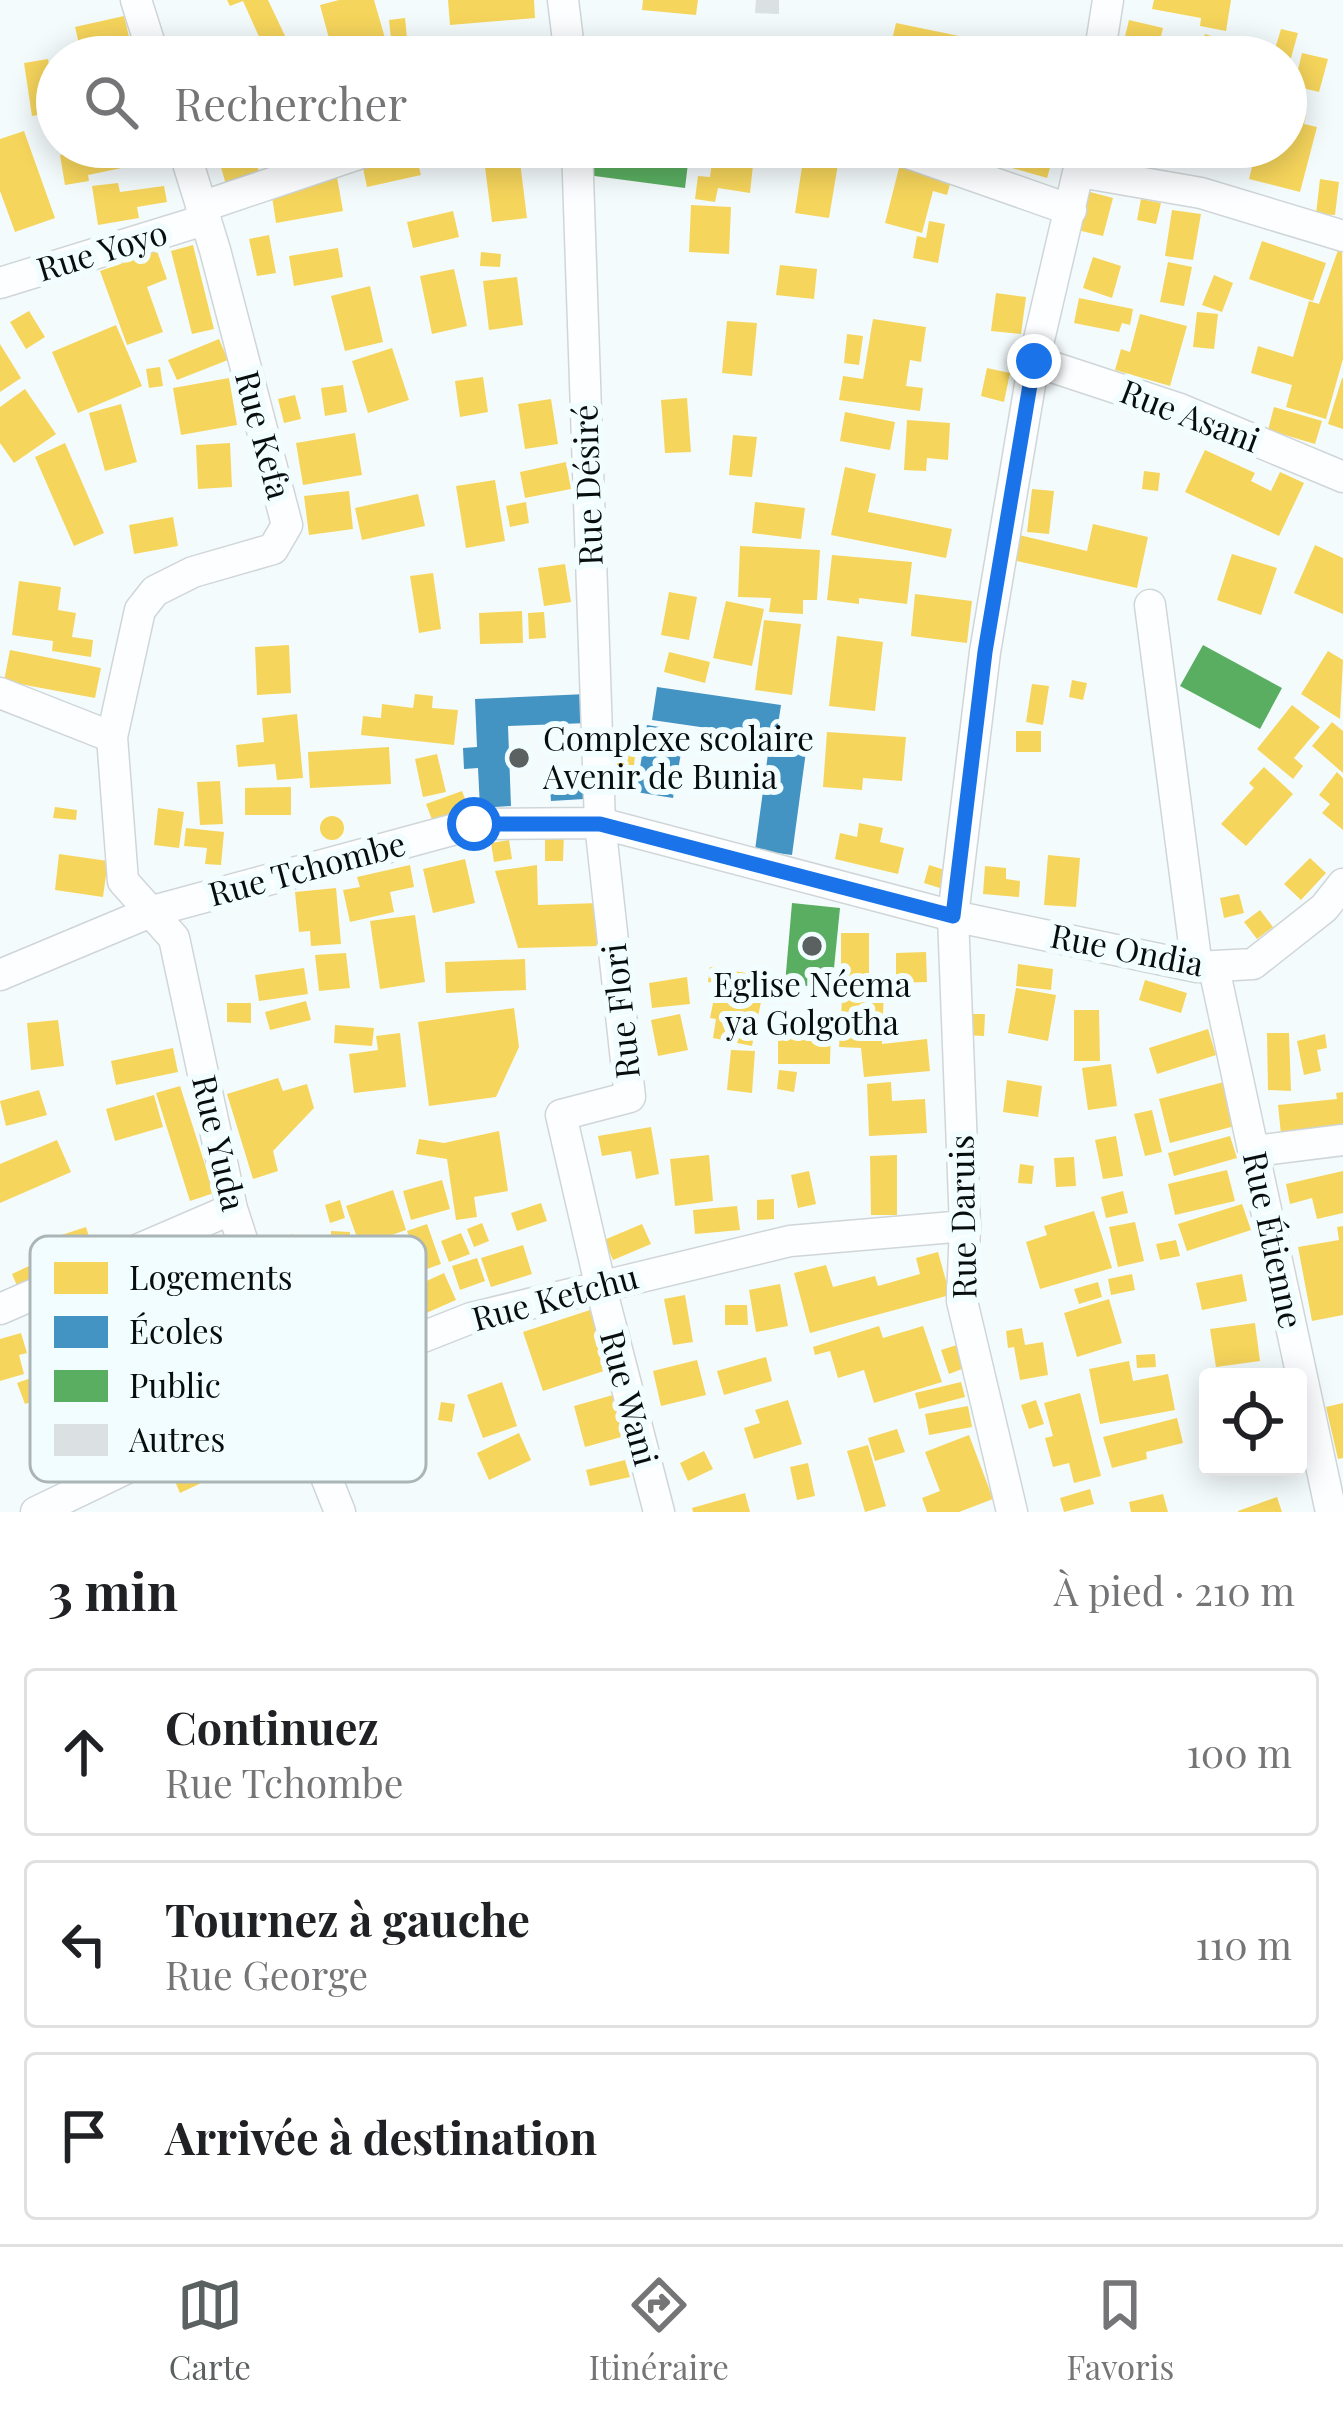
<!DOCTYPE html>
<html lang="fr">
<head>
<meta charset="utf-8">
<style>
  body { margin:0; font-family:"Playfair Display",serif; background:#f2f2f2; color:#202124 }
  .controls { position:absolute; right:36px; bottom:36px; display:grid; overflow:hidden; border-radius:12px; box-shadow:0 6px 30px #0003 }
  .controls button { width:108px; height:108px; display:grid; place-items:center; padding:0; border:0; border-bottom:3px solid #e0e0e0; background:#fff; color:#202124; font:60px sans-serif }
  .stop { position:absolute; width:36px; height:36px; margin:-27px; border:9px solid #1a73e8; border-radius:50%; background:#fff }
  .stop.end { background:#1a73e8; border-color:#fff; box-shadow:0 3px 12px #0008 }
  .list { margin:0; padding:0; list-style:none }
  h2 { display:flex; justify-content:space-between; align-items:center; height:156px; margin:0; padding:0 48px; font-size:51px }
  h2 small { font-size:39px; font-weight:400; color:#757577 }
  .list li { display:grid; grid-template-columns:78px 1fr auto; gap:36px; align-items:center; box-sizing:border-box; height:168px; margin:0 24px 24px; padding:0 24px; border:3px solid #e0e0e0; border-radius:12px }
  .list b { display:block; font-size:45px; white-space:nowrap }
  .list p { margin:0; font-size:39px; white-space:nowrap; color:#757577 }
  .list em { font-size:39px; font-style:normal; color:#757577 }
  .icon { flex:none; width:66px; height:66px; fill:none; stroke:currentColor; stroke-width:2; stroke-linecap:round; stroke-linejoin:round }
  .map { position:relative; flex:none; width:1343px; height:1512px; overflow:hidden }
  .search { position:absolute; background:#fff; box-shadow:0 6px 30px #0003; left:36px; right:36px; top:36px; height:132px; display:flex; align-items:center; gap:30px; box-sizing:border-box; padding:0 42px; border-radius:66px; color:#757577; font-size:45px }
  .sheet { height:732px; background:#fff }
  nav { display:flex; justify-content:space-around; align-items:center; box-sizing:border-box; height:168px; border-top:3px solid #e0e0e0; background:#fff; font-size:33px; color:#757577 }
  nav a { display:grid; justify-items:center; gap:6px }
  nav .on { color:#5b6061 }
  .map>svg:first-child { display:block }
</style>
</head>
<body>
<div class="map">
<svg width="1343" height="1512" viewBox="0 0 1343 1512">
  <rect width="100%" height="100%" fill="#f4fbfc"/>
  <path fill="#f6d55c" d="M227,0H268L287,40L265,50L243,1L230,6Z
    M339,0H374L387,45L334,57L320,5Z
    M448,0H534L535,18L450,25Z
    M643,0H698L696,15L642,10Z
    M1154,0H1231L1226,31L1200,26L1201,18L1152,9Z
    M124,16L134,57H96L93,45L80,48L75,27Z
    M405,18L407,38L391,39L389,20Z
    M1129,20L1163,28L1156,57H1120Z
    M896,23L964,37L960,57H888Z
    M1281,29L1298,33L1287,72L1286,57H1243L1247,41L1275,49Z
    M1205,34L1229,42L1224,57H1197Z
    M202,36L207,57H170L167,45Z
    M693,37L725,38L723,57H692Z
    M746,39L769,41L767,57H745Z
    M1302,53L1328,59L1319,92L1294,86Z
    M48,59L57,112L32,116L24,63Z
    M1286,109L1306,115L1304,124L1317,127L1300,192L1249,179L1257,147H1286Z
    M24,131L55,218L15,232L0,191V139Z
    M82,147H133L136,165L88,175L89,181L65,185L60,155L83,151Z
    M215,147H251L261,178L227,188Z
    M714,147H776L773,168L753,165L750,193L718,188L715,202L695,199L698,176L710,177Z
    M805,147L840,152L829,218L795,213Z
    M977,147H1047L1055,151L1047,178L974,157Z
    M1104,147H1131L1128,162L1102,157Z
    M1165,147H1206L1205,155Z
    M1214,147H1251L1246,166L1211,158Z
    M414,148L421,175L367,187L361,159Z
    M520,162L527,218L492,222L485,167Z
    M900,164L952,177L947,195L933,191L922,233L885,223Z
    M337,177L343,211L276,223L271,190Z
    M1320,179L1339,182L1335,215L1316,214Z
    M118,183L120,192L164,186L167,202L137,207L139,218L98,225L92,186Z
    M1086,191L1113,198L1103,236L1077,230Z
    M1141,199L1161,203L1156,224L1137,220Z
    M691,205L731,207L729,254L689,252Z
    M1172,210L1201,214L1193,260L1165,256Z
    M453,211L459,237L413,248L407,222Z
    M929,221L945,224L938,263L913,258L917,236L926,238Z
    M269,235L276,273L257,276L249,239Z
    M1342,239L1343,359L1326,419L1286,407L1292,385L1251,373L1258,346L1293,357L1309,301L1319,304Z
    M1262,241L1326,263L1313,301L1249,279Z
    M193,245L214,329L192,334L171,251Z
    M338,248L343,277L294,286L289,256Z
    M157,251L167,279L147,287L163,332L127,345L100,271Z
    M481,252L501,254L500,267L480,266Z
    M1093,257L1121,266L1112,298L1083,288Z
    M1168,262L1192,267L1184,306L1160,302Z
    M780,265L817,269L814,299L776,295Z
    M454,269L467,326L432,334L420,276Z
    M1214,275L1233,283L1222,312L1202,305Z
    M517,277L523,325L489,330L483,281Z
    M370,286L383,342L345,351L331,296Z
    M996,293L1026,297L1021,334L991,331Z
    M1079,298L1133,309L1130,325L1122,323L1119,332L1074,323Z
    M29,311L45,337L26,349L10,322Z
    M1197,312L1218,314L1214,349L1193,347Z
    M1140,314L1187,326L1170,386L1115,370L1121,349L1130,352Z
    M873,319L926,327L921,362L910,360L906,386L923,388L920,411L839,400L843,376L863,379Z
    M727,321L757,323L752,376L722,373Z
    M116,325L142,386L78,413L52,352Z
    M847,334L863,336L859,365L844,363Z
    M219,339L228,360L177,380L168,360Z
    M0,344L21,378L0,392Z
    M392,348L409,400L368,413L352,361Z
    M160,367L163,386L149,388L146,369Z
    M987,368L1010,373L1004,402L981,396Z
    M483,377L488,412L460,417L455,381Z
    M229,378L237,425L181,435L173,388Z
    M1342,378H1343V429L1328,424Z
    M343,385L347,412L325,416L321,388Z
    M25,389L56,434L14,463L0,443V407Z
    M295,395L301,419L284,423L278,399Z
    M687,398L691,452L665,453L661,400Z
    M551,399L558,444L525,449L518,404Z
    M121,404L137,462L105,471L89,413Z
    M1274,407L1322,421L1315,444L1268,430Z
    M845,412L895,422L890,450L840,441Z
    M907,420L950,423L948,460L927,458L926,471L904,470Z
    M355,433L362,475L303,485L296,443Z
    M733,435L757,437L752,477L729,475Z
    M65,443L104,533L74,546L35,457Z
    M230,443L232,487L198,489L196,445Z
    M1205,450L1255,473L1251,481L1271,491L1280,472L1304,483L1279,536L1185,492Z
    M566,462L571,489L525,498L520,472Z
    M845,467L876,474L868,512L952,529L946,558L831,535Z
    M1144,471L1160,473L1158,491L1142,489Z
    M495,480L505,541L466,548L456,486Z
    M1032,489L1054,491L1049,534L1027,532Z
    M349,491L353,529L309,535L304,496Z
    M418,494L425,526L362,540L355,508Z
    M526,502L529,523L510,527L506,506Z
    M755,502L805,508L801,539L752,533Z
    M173,517L178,546L134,554L129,525Z
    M1093,524L1148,537L1137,588L1013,560L1019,535L1087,551Z
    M1315,545L1343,558V614L1294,593Z
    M740,546L820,550L817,600H803V614L769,612L771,598L738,597Z
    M1232,554L1277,568L1261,615L1217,600Z
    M832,555L912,562L907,604L859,598V604L827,600Z
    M565,564L571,602L544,606L538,568Z
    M433,573L441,629L419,633L410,576Z
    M19,581L61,587L58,610L76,613L72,637L93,640L91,657L52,651L53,641L12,635Z
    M669,592L697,597L689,640L661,635Z
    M915,594L972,601L967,643L911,636Z
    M726,601L764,609L752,666L713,658Z
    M522,611L523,643L480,644L479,613Z
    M544,612L546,638L529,639L528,613Z
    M764,620L801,624L792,695L755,690Z
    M837,636L883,642L875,711L829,706Z
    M289,645L291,693L257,695L255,647Z
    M10,650L101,668L95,698L4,681Z
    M1328,651L1343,660L1340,719L1301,694Z
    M669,652L710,662L705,683L664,672Z
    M1072,680L1087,683L1083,700L1069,697Z
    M1032,684L1049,686L1043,725L1026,722Z
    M415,694L433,696L432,708L458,710L454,745L361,735L363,716L381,718L382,704L413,708Z
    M1292,705L1320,727L1294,758L1303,766L1293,779L1257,749Z
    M297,714L303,778L277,780L275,764L238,767L236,745L264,742L262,718Z
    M1332,722L1343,731V773L1312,746Z
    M613,729L638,732L633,773L608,770Z
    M1016,731H1041V752H1016Z
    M827,732L906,737L902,781L863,778L862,790L823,787Z
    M389,747L391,784L310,788L308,752Z
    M437,754L446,792L423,797L415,759Z
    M1264,767L1293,794L1246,846L1221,824L1254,788L1249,783Z
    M1337,772L1343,778V830L1322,813L1330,804L1319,795Z
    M220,781L223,824L200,825L197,782Z
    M291,787V815H245V788Z
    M462,791L469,809L433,822L426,804Z
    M55,807L77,810L76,820L53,818Z
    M158,808L184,812L179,848L154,845Z
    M320 828a12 12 0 1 1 24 0a12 12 0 1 1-24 0Z
    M859,823L883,828L880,842L904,848L898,874L835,859L840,833L857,837Z
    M186,828L224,832L221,865L205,864L207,848L184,846Z
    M545,832H564L563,861H545Z
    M509,840L512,859L494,862L491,843Z
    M59,854L108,861L103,897L55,890Z
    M1048,855L1080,858L1076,907L1044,905Z
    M1310,858L1326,873L1301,900L1284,884Z
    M465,859L475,903L433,913L423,869Z
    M410,865L414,887L390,892L394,912L350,922L343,890L360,887L357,877Z
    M537,865L538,905L599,903L600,946L518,948L495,871Z
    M929,865L948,871L943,889L924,883Z
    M985,866L1006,868V879L1020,881L1019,897L983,894Z
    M336,888L341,944L311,946L310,931L299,932L295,892Z
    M1239,894L1244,913L1224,918L1220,898Z
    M1260,910L1273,927L1257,939L1244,922Z
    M415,915L425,982L380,989L370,921Z
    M841,933H869V978L841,977Z
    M926,952L927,982L896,983V953Z
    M346,953L350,988L319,991L315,955Z
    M525,959L526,990L446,993L445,962Z
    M1018,964L1053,969L1051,990L1016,986Z
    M710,967L746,973L744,987L708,982Z
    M304,968L308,994L259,1001L255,975Z
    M687,977L690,1004L652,1008L649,983Z
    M1145,980L1187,993L1181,1013L1139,1000Z
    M843,984L884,987L882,1044L927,1039L930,1071L864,1077L861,1048L839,1047Z
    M716,988L762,997L752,1046L713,1038L716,1019L710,1018Z
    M1016,988L1056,995L1048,1041L1008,1033Z
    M306,1001L311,1020L270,1030L265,1012Z
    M227,1003H251V1023L227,1022Z
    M514,1008L519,1047L496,1097L429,1106L418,1022Z
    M1074,1010H1099L1100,1061H1074Z
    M680,1014L688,1050L658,1056L651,1020Z
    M964,1014H985L984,1036L964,1035Z
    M58,1020L64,1066L31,1070L27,1023Z
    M778,1022L831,1023L830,1064H778Z
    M335,1025L374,1028L372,1046L334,1043Z
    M1208,1029L1216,1055L1157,1074L1149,1048Z
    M400,1033L406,1087L354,1093L349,1054L378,1050L376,1036Z
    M1267,1033H1289L1291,1091L1268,1090Z
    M1325,1034L1327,1048L1317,1050L1321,1071L1304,1075L1297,1041Z
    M173,1048L178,1072L116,1085L111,1061Z
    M731,1050L755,1051L752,1093L727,1090Z
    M1111,1064L1117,1106L1088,1110L1082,1068Z
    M779,1070L797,1072L794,1092L777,1089Z
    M278,1078L283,1091L307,1084L314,1108L273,1151L278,1171L253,1179L227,1094Z
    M1007,1080L1042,1086L1038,1117L1003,1112Z
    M891,1082L892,1101L925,1099L927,1133L869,1136L867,1084Z
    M1224,1082L1235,1126L1170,1143L1159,1099Z
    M180,1086L214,1193L190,1201L156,1093Z
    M39,1090L47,1115L6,1126L0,1101Z
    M1343,1092V1127L1281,1134L1278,1105L1337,1099L1336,1093Z
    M154,1095L163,1127L115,1141L106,1109Z
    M1152,1110L1162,1152L1145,1156L1134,1114Z
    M651,1127L659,1174L636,1179L631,1151L602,1156L598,1136Z
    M499,1131L508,1191L474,1197L477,1217L456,1220L447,1159L416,1154L419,1139L444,1143Z
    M1116,1136L1123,1176L1103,1179L1095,1140Z
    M1230,1136L1237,1158L1174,1176L1168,1153Z
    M57,1140L71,1172L0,1203V1164Z
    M709,1155L713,1201L675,1206L670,1159Z
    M897,1155V1215H871L870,1156Z
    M1074,1157L1076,1186L1056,1187L1054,1158Z
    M1020,1164L1034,1166L1032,1184L1018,1183Z
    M1227,1170L1235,1201L1175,1215L1168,1184Z
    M809,1171L816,1204L798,1208L791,1175Z
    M1343,1171V1213L1317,1219L1312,1198L1290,1204L1286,1184Z
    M442,1180L450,1209L411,1220L403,1191Z
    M393,1190L406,1230L360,1246L346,1206Z
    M1123,1191L1128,1213L1106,1218L1101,1197Z
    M774,1199V1219L757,1220V1200Z
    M340,1200L345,1218L330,1223L325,1205Z
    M541,1203L547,1221L517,1231L511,1213Z
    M1242,1204L1251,1230L1187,1251L1178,1224Z
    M737,1206L740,1230L695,1234L693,1210Z
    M1094,1211L1112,1268L1040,1289L1026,1242L1047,1235L1044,1226Z
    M1135,1222L1144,1261L1118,1267L1109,1227Z
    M482,1223L489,1241L474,1247L467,1229Z
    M427,1224L441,1264L421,1271L407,1231Z
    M642,1224L651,1244L613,1260L604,1240Z
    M1343,1226V1315L1312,1321L1298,1247L1339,1240L1337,1227Z
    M86,1227L96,1259L55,1274L43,1241Z
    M331,1231L350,1232V1252L331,1251Z
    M461,1233L470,1254L449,1262L441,1241Z
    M293,1234L302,1254L277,1265L269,1244Z
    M1176,1240L1180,1256L1160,1260L1156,1244Z
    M523,1245L532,1274L491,1287L481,1258Z
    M938,1252L950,1295L810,1333L794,1273L826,1265L833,1287L875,1276L878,1286L920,1274L916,1258Z
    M477,1258L485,1281L460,1290L452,1266Z
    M29,1266L36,1281L18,1288L12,1274Z
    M444,1273L456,1300L408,1321L396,1295Z
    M1132,1274L1135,1290L1111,1295L1108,1279Z
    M1242,1274L1247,1301L1202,1310L1196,1283Z
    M1098,1282L1102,1297L1079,1304L1074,1289Z
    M780,1284L788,1326L756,1332L749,1290Z
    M685,1295L693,1342L673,1345L664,1299Z
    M1109,1299L1122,1343L1077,1357L1064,1313Z
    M725,1305H747L748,1325H725Z
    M590,1310L610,1369L543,1391L523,1332Z
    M1255,1323L1260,1361L1216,1367L1210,1329Z
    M879,1326L883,1338L923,1326L942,1382L874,1403L864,1370L838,1378L830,1351L815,1355L813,1347Z
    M1022,1328L1025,1345L1043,1342L1048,1375L1020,1380L1014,1347L1008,1348L1006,1331Z
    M21,1333L27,1353L19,1355L24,1374L0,1381V1339Z
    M960,1344L967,1367L949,1374L941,1350Z
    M74,1351L85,1383L25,1404L17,1383L42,1374L38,1364Z
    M1155,1354L1156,1367L1137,1368L1136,1355Z
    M766,1357L772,1381L724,1395L717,1371Z
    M697,1360L706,1395L661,1406L653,1371Z
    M1129,1361L1133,1381L1168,1374L1175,1410L1100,1424L1089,1369Z
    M502,1382L517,1426L483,1438L467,1395Z
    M961,1382L965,1397L919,1409L915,1393Z
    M1080,1393L1101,1476L1074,1483L1069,1463L1053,1467L1045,1438L1053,1436L1044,1403Z
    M613,1395L625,1436L585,1447L574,1406Z
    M788,1400L802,1444L754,1459L744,1428L760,1423L755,1410Z
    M1036,1400L1044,1424L1029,1429L1021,1405Z
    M441,1402L455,1404L452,1422L438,1420Z
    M1343,1403V1458L1338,1459L1326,1407Z
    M968,1406L972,1427L929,1435L925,1414Z
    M1177,1418L1183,1443L1146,1452L1147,1459L1112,1468L1103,1437Z
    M897,1429L905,1452L875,1461L868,1438Z
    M519,1433L531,1460L489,1480L477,1453Z
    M969,1435L993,1499L959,1512H927L922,1498L940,1491L925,1452Z
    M868,1445L886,1506L865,1512L847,1451Z
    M704,1451L713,1469L688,1481L680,1463Z
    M207,1455L216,1476L180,1493L171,1472Z
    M625,1460L630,1477L590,1486L586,1470Z
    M83,1461L90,1476L69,1485L62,1471Z
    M808,1463L815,1496L797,1500L790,1467Z
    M1090,1489L1094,1504L1064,1512L1060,1498Z
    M745,1493L750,1512H693L692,1508Z
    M1163,1494L1168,1512H1131L1129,1502Z
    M1277,1497L1282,1512H1238V1511Z"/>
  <path fill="#4393c3" d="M657,687L781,705L776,738L652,720Z
    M587,694L588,723L508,726L511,806L480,808L478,768L464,769L463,748L477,747L475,699Z
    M647,725L685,731L673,798L636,792Z
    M770,739L807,744L792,855L755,850Z
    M582,773L584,799L551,801L549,775Z"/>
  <path fill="#5aae61" d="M591,147H690L685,188L587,175Z
    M1203,645L1282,688L1260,729L1180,686Z
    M792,903L840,908L832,988L785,984Z"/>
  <path fill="#dbe1e2" d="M756,0H779V14L755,13Z"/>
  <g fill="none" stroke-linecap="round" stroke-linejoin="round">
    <defs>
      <path id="minor" d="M136,0L154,57
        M563,0L570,57
        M1099,57L1108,0
        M183,147L215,250L287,525L273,549L193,572L155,591L140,610L112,737L123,881L174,938L232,1209L291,1389L340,1512
        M577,147L600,823L630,1097L561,1115L600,1284L659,1512
        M891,147L1071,210
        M1080,172L1201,193L1343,236
        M201,207L379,147
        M0,283L204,220
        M1034,361L1180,409L1343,477
        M1150,605L1197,967
        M0,693L112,737
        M1214,968L1331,1512
        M0,975L153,911L474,824L600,823L953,916L1197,967L1253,964L1324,908L1343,884
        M1254,1151L1343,1140
        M0,1309L232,1209
        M36,1512L291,1389L471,1318L790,1241L965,1226
        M1012,1512L962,1301L965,1226L953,916L985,652L1034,361L1084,147"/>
    </defs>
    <use href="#minor" stroke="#d0d6d7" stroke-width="33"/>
    <use href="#minor" stroke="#fdfeff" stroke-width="30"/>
  </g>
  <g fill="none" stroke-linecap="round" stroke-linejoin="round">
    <path stroke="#1a73e8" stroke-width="15" d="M474,824H600L953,916L985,652L1034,361"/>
  </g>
  <g fill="#5b6061" stroke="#f1fdff" stroke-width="4.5">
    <circle cx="519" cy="758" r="12"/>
    <circle cx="812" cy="946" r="12"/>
  </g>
  <g text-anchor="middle" stroke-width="12" stroke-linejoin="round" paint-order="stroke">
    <g font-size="33" fill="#080d0d" stroke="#f1fdff">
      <text transform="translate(102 251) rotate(-17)" y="12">Rue Yoyo</text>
      <text transform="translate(1190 416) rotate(21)" y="12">Rue Asani</text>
      <text transform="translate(263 435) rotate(75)" y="12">Rue Kefa</text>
      <text transform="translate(588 485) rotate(-92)" y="12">Rue Désiré</text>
      <text transform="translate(307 869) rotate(-15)" y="12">Rue Tchombe</text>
      <text transform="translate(1127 950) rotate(11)" y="12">Rue Ondia</text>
      <text transform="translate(621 1011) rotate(-96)" y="12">Rue Flori</text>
      <text transform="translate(219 1143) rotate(77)" y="12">Rue Yuda</text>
      <text transform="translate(963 1217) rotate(-91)" y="12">Rue Daruis</text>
      <text transform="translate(1273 1240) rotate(78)" y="12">Rue Étienne</text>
      <text transform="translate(555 1298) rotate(-15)" y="12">Rue Ketchu</text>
      <text transform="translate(629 1398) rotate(75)" y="12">Rue Wani</text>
    </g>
    <g font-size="33" fill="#080d0d" stroke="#f1fdff" text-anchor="start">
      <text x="543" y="751">Complexe scolaire<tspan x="543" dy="38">Avenir de Bunia</tspan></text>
      <text x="812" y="997" text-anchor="middle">Eglise Néema<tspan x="812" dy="38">ya Golgotha</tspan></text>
    </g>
  </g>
  <rect x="30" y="1236" width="396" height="246" rx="18" fill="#f1fdff" stroke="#abb5b6" stroke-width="3"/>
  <rect x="54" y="1262" width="54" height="32" fill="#f6d55c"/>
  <rect x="54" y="1316" width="54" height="32" fill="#4393c3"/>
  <rect x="54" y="1370" width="54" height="32" fill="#5aae61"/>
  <rect x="54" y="1424" width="54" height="32" fill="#dbe1e2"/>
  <g font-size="33" fill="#080d0d">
    <text x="129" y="1290">Logements</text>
    <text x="129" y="1344">Écoles</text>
    <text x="129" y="1398">Public</text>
    <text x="129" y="1452">Autres</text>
  </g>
</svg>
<div class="controls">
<button><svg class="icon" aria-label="locate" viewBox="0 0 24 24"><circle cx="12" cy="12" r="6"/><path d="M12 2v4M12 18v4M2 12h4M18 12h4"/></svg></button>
</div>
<div class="stop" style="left:474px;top:824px"></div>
<div class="stop end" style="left:1034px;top:361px"></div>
<div class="search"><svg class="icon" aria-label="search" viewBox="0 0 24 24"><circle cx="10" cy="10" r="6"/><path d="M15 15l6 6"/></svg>Rechercher</div>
</div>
<section class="sheet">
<h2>3 min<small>À pied · 210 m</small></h2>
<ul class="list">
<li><svg class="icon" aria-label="ahead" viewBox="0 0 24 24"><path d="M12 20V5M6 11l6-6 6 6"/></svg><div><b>Continuez</b><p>Rue Tchombe</p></div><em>100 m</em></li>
<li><svg class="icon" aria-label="left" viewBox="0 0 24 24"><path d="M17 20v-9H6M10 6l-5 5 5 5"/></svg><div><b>Tournez à gauche</b><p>Rue George</p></div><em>110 m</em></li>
<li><svg class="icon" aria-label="arrive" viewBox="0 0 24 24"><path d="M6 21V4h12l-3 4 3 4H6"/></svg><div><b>Arrivée à destination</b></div></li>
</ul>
</section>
<nav>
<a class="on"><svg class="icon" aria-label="map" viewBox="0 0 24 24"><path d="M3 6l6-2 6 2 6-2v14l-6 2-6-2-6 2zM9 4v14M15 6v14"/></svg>Carte</a>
<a><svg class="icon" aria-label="directions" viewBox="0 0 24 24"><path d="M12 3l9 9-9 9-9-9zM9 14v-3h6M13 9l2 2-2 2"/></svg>Itinéraire</a>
<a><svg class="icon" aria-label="saved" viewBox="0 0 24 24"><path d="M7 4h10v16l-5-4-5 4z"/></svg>Favoris</a>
</nav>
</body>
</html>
